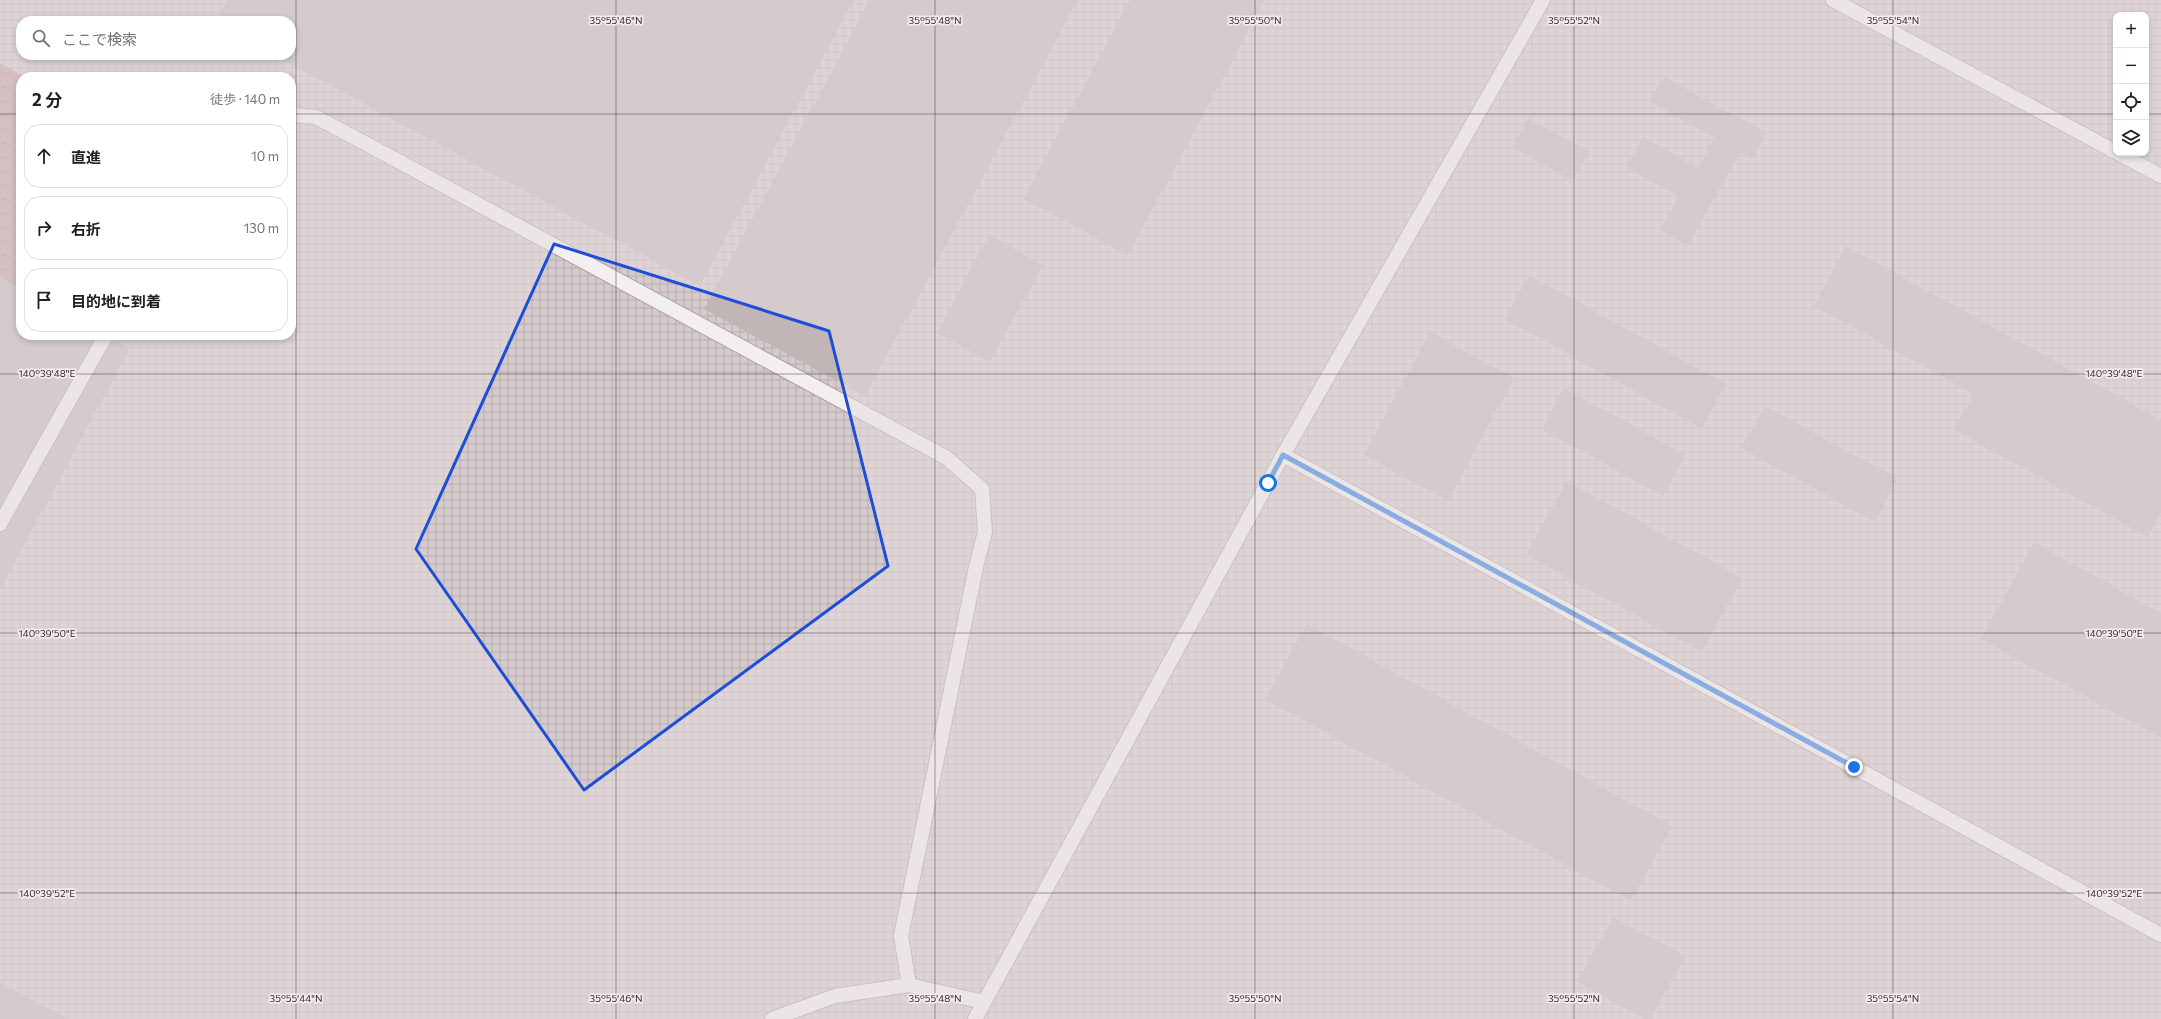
<!DOCTYPE html>
<html lang="ja">
<head>
<meta charset="utf-8">
<style>
  body { margin:0; font-family:Commissioner,"Noto Sans JP",sans-serif; background:#f6f6f6; color:#202124 }
  .controls { position:absolute; right:12px; top:12px; display:grid; overflow:hidden; border-radius:8px; box-shadow:0 2px 6px #0003 }
  .controls button { width:36px; height:36px; display:grid; place-items:center; padding:0; border:0; border-bottom:1px solid #e0e0e0; background:#fff; color:#202124; font:20px sans-serif }
  .stop { position:absolute; width:12px; height:12px; margin:-9px; border:3px solid #1a73e8; border-radius:50%; background:#fff }
  .stop.end { background:#1a73e8; border-color:#fff; box-shadow:0 1px 4px #0008 }
  .list { margin:0; padding:0; list-style:none }
  h2 { display:flex; justify-content:space-between; align-items:center; height:52px; margin:0; padding:0 16px; font-size:17px }
  h2 small { font-size:13px; font-weight:400; color:#757577 }
  .list li { display:grid; grid-template-columns:26px 1fr auto; gap:12px; align-items:center; box-sizing:border-box; height:64px; margin:0 8px 8px; padding:0 8px; border:1px solid #e0e0e0; border-radius:16px }
  .list b { display:block; font-size:15px; white-space:nowrap }
  .list em { font-size:13px; font-style:normal; color:#757577 }
  .icon { flex:none; width:22px; height:22px; fill:none; stroke:currentColor; stroke-width:2; stroke-linecap:round; stroke-linejoin:round }
  .map { position:relative; flex:none; width:2161px; height:1019px; overflow:hidden }
  .search { position:absolute; background:#fff; box-shadow:0 2px 6px #0003; left:16px; top:16px; width:280px; height:44px; display:flex; align-items:center; gap:10px; box-sizing:border-box; padding:0 14px; border-radius:16px; color:#757577; font-size:15px }
  .panel { position:absolute; background:#fff; box-shadow:0 2px 6px #0003; left:16px; top:72px; width:280px; height:268px; border-radius:16px }
  .map>svg:first-child { display:block }
</style>
</head>
<body>
<div class="map">
<svg width="2161" height="1019" viewBox="0 0 2161 1019">
  <defs>
    <pattern id="industrial-grid" width="8" height="8" patternUnits="userSpaceOnUse"><rect width="8" height="8" fill="#d6cbcc"/><path d="M0 4h8M4 0v8" fill="none" stroke="#b8aeaf"/></pattern>
    <pattern id="water-ripples" width="26" height="14" patternUnits="userSpaceOnUse"><rect width="26" height="14" fill="#c29ba3"/><path d="M2 4q2-2 4 0t4 0M15 11q2-2 4 0t4 0" fill="none" stroke="#9f7e85"/></pattern>
  </defs>
  <rect width="100%" height="100%" fill="#e5ddde"/>
  <path fill="url(#industrial-grid)" fill-rule="evenodd" d="M0,0H2161V1019H0V375L22,335H291V77H25L0,63ZM2116,15H2146V153H2116ZM21,21H291V55H21Z"/>
  <path fill="url(#water-ripples)" d="M0,63L25,77H21V335L0,375Z"/>
  <path fill="#c1b5b6" d="M227,0H854L700,286L274,55H291V21H216Z
    M870,0H1078L865,396L704,309Z
    M1130,0H1265L1128,255L1023,199Z
    M1664,77L1767,133L1753,159L1740,152L1688,246L1660,230L1679,196L1626,167L1643,137L1698,168L1714,137L1650,102Z
    M1528,118L1590,152L1573,181L1512,148Z
    M989,235L1043,265L990,362L937,333Z
    M1846,246L2161,420V513L2148,537L1954,430L1974,394L1814,306Z
    M1529,275L1726,384L1702,429L1505,319Z
    M0,277L21,289V335H106L130,348L0,590Z
    M1430,332L1514,378L1448,501L1364,455Z
    M1564,388L1686,455L1663,496L1542,429Z
    M1765,406L1898,479L1875,522L1741,448Z
    M1567,481L1742,578L1702,652L1526,555Z
    M2034,542L2161,613V738L1981,639Z
    M1307,624L1672,826L1631,901L1265,699Z
    M1613,917L1685,956L1651,1019H1645L1577,982Z
    M0,982L68,1019H0Z"/>
  <g fill="none" stroke-linecap="round" stroke-linejoin="round">
    <defs>
      <path id="service" d="M1833,0L2116,152
        M291,115L316,117L387,155L947,458L982,489L985,532L976,567L901,936L909,985
        M2118,153L2161,176
        M1283,455L2161,935
        M0,524L106,335
        M772,1019L835,996L909,985L984,1002
        M975,1019L1283,455L1543,0"/>
    </defs>
    <use href="#service" stroke="#ab9fa0" stroke-width="16"/>
    <use href="#service" stroke="#f4efef" stroke-width="14"/>
  </g>
  <g fill="none" stroke-linecap="round" stroke-linejoin="round">
    <path stroke="#1a73e8" stroke-width="5" d="M1268,483L1283,455L1854,767"/>
  </g>
  <path d="M0 0H2161V1019H0ZM554,244L829,331L888,566L584,790L416,549Z" fill="#e5ddde" fill-opacity=".55" fill-rule="evenodd"/>
  <path fill="none" stroke="#1d4ed8" stroke-width="3" stroke-linejoin="round" d="M554,244L829,331L888,566L584,790L416,549Z"/>
  <path fill="none" stroke="#3a2829" stroke-width="1" stroke-opacity="0.45" d="M296,0V1019M616,0V1019M935,0V1019M1255,0V1019M1574,0V1019M1893,0V1019M0,114H21M291,114H2116M2146,114H2161M0,374H2161M0,633H2161M0,893H2161"/>
  <g font-size="10" text-anchor="middle" fill="#3a2829" stroke="#f3eced" stroke-width="3.5" stroke-linejoin="round" paint-order="stroke">
    <text x="616" y="24">35°55'46"N</text>
    <text x="935" y="24">35°55'48"N</text>
    <text x="1255" y="24">35°55'50"N</text>
    <text x="1574" y="24">35°55'52"N</text>
    <text x="1893" y="24">35°55'54"N</text>
    <text x="2114" y="377">140°39'48"E</text>
    <text x="47" y="377">140°39'48"E</text>
    <text x="2114" y="637">140°39'50"E</text>
    <text x="47" y="637">140°39'50"E</text>
    <text x="2114" y="897">140°39'52"E</text>
    <text x="47" y="897">140°39'52"E</text>
    <text x="296" y="1002">35°55'44"N</text>
    <text x="616" y="1002">35°55'46"N</text>
    <text x="935" y="1002">35°55'48"N</text>
    <text x="1255" y="1002">35°55'50"N</text>
    <text x="1574" y="1002">35°55'52"N</text>
    <text x="1893" y="1002">35°55'54"N</text>
  </g>
</svg>
<div class="controls">
<button>+</button>
<button>−</button>
<button><svg class="icon" aria-label="locate" viewBox="0 0 24 24"><circle cx="12" cy="12" r="6"/><path d="M12 2v4M12 18v4M2 12h4M18 12h4"/></svg></button>
<button><svg class="icon" aria-label="layers" viewBox="0 0 24 24"><path d="M12 4l9 5-9 5-9-5zM3 14l9 5 9-5"/></svg></button>
</div>
<div class="stop" style="left:1268px;top:483px"></div>
<div class="stop end" style="left:1854px;top:767px"></div>
<div class="search"><svg class="icon" aria-label="search" viewBox="0 0 24 24"><circle cx="10" cy="10" r="6"/><path d="M15 15l6 6"/></svg>ここで検索</div>
<section class="panel">
<h2>2 分<small>徒歩 · 140 m</small></h2>
<ul class="list">
<li><svg class="icon" aria-label="ahead" viewBox="0 0 24 24"><path d="M12 20V5M6 11l6-6 6 6"/></svg><div><b>直進</b></div><em>10 m</em></li>
<li><svg class="icon" aria-label="right" viewBox="0 0 24 24"><path d="M7 20v-9h11M14 6l5 5-5 5"/></svg><div><b>右折</b></div><em>130 m</em></li>
<li><svg class="icon" aria-label="arrive" viewBox="0 0 24 24"><path d="M6 21V4h12l-3 4 3 4H6"/></svg><div><b>目的地に到着</b></div></li>
</ul>
</section>
</div>
</body>
</html>
